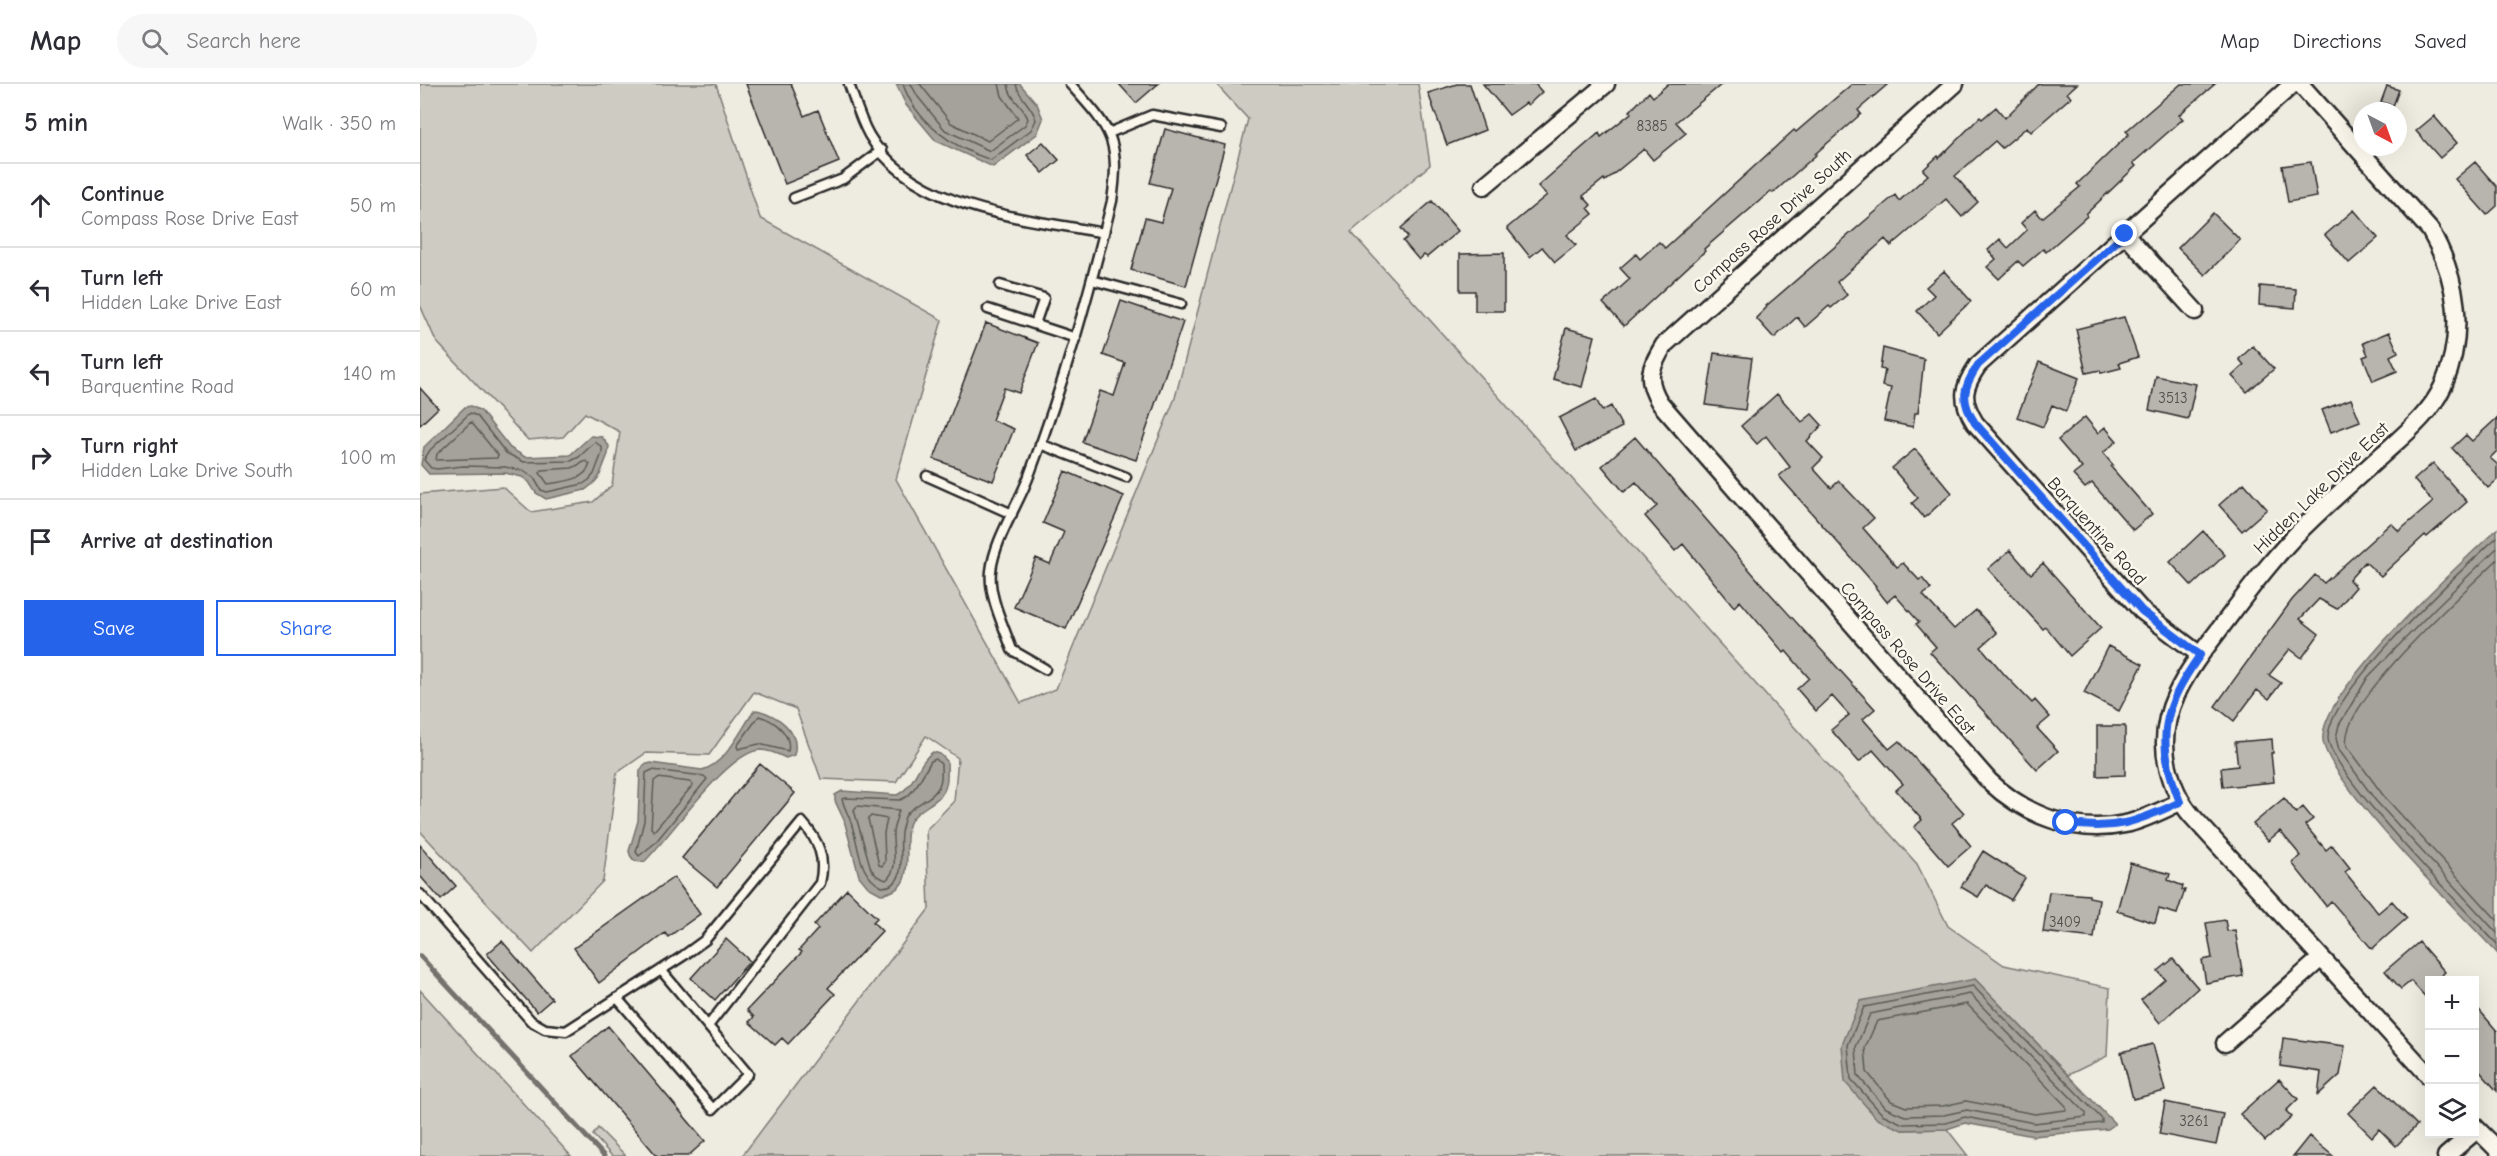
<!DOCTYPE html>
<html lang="en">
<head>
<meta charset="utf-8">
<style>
  body { margin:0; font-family:"Comic Neue",sans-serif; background:#f7f7f7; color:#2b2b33 }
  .controls { position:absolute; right:18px; bottom:18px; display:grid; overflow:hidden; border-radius:0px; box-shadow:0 6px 24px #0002 }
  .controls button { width:54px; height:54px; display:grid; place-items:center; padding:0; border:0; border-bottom:2px solid #e1e1e2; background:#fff; color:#2b2b33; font:30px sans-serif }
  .compass { position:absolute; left:1933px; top:18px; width:54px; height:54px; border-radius:50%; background:#fff; box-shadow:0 6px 24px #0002; rotate:139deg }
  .stop { position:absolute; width:18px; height:18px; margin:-14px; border:4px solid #2563eb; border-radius:50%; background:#fff }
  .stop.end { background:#2563eb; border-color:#fff; box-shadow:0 2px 6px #0008 }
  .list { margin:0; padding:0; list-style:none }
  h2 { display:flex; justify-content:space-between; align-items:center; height:78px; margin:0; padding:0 24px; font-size:26px }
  h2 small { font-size:20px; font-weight:400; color:#7c7c81 }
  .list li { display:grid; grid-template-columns:39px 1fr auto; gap:18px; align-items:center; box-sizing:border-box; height:84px; padding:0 24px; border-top:2px solid #e1e1e2 }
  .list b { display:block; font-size:22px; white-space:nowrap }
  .list p { margin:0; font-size:20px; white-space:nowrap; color:#7c7c81 }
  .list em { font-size:20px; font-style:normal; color:#7c7c81 }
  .actions { display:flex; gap:12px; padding:18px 24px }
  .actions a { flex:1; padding:14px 0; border:2px solid #2563eb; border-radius:0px; text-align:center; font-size:21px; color:#2563eb }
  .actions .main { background:#2563eb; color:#fff }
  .icon { flex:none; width:33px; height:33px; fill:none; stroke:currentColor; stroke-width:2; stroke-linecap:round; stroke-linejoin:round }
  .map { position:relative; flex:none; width:2077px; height:1072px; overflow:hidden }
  header { display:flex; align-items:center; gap:36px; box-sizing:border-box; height:84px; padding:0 30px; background:#fff; border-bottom:2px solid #e1e1e2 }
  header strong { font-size:28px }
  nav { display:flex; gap:33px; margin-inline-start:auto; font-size:21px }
  .search { width:420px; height:54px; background:#f7f7f7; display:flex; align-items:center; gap:15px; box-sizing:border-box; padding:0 21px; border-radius:33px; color:#7c7c81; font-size:22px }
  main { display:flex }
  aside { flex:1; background:#fff }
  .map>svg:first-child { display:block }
</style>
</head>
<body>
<header>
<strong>Map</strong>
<div class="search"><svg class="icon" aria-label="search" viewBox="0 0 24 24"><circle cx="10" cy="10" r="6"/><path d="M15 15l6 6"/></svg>Search here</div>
<nav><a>Map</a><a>Directions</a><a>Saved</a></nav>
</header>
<main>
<aside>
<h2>5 min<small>Walk · 350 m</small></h2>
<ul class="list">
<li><svg class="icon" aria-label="ahead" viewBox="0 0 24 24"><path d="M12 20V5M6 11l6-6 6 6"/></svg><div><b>Continue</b><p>Compass Rose Drive East</p></div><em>50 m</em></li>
<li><svg class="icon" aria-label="left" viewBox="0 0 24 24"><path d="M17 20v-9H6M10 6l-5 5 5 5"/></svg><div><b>Turn left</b><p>Hidden Lake Drive East</p></div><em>60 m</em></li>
<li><svg class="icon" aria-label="left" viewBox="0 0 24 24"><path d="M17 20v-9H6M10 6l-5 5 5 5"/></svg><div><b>Turn left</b><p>Barquentine Road</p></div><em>140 m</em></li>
<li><svg class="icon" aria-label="right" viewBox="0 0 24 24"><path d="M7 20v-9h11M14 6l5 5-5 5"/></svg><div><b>Turn right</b><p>Hidden Lake Drive South</p></div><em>100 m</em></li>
<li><svg class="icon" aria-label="arrive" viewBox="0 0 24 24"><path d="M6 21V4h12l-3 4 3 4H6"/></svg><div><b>Arrive at destination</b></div></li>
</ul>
<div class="actions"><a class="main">Save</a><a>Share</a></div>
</aside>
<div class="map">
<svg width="2077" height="1072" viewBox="0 0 2077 1072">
  <rect width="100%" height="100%" fill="#eeebe0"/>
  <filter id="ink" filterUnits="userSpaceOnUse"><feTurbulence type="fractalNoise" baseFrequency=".0167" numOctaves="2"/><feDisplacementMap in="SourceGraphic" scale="12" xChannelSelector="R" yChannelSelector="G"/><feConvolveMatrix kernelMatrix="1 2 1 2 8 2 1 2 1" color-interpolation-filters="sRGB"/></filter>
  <g filter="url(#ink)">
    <path fill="#cecbc2" stroke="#7c7b76" stroke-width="1.5" d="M0,0H296L340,134L522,236L476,395L601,619L636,605L755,314L828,35L796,0H998L1010,81L931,148L1497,780L1528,842L1584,881L1690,904L1687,972L1648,991L1555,895L1482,1046L1527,1045L1548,1072H322L509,825L506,746L534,717L538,674L506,652L476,698L401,695L376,625L334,608L289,671L226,669L197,689L183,797L113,869L0,747V410L83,403L111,428L173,418L192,401L200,348L165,329L143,353L108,356L16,257L0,221Z
      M0,906L151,1072H0Z
      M178,1044L206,1072H192L173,1051Z"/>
    <path fill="#a4a29a" stroke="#74726e" stroke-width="1.5" d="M476,0H600L617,20L623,35L617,50L573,83L516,57L486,21Z
      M51,322L61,327L90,364L105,373L150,371L171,352L182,353L189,362L188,370L179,393L173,400L165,406L126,415L116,409L109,398L102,393L85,389L9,390L1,381L4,363L45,323Z
      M2077,445V869C2043,832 1907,697 1903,656C1898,609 2041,479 2077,445Z
      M337,626C357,631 381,647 374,671L366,674C358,670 349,666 340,666C307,668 250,753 225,777C217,779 211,777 209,767L218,737L220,687L224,681L231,679L282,686C306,680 320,647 334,627Z
      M513,668L520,670L527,677C527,685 528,694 526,701C522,720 495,723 489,741C481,765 500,806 461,810L448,803L439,792L424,736L415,717V711L422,707L477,711C496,702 497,678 513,668Z
      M1555,895L1695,1040L1688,1045L1613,1052L1545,1039L1527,1045L1482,1046L1457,1035L1425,998L1422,961L1440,917Z"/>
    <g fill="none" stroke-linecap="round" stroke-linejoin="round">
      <path stroke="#5b5b57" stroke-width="1.5" d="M483,0C496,39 534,64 571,76L611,46L616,36C613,22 598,13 596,0
        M491,0L498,13L525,46L570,67L605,41L608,35C604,22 589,15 588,0
        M500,0L531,39L568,57L598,34L582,12L579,0
        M50,329L57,332L86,369L104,378L151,377L159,373L175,358L182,363V369L174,390L169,396L163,400L127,408L121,406L114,394L104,387L85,383L43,382L17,385L11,384L4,376L10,366Z
        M51,338L78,371L77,374L16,376L17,370Z
        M166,377L170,380C165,397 144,397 128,400L120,389L122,386L152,384Z
        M2077,453C2040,488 1910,606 1908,653C1907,686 2048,829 2077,860
        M2077,464L2015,524L1948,593L1919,641L1916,654L1919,666L1956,717L2077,849
        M2077,476C2046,506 1916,622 1927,662L1963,711L2077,836
        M339,632C354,636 372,650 368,667L339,660L318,665L317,662Z
        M516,675L521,680C521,686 522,694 520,699C516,715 495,718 486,731C484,734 483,740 482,744C476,761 492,802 462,803C438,791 440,765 432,742C430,733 424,724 422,715L425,714L480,716L488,712L497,701L511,677Z
        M232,686L284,692L287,695L235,759L219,772L216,768L224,737L226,689Z
        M238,694L270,698L273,701L234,747L231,744L234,697Z
        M437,722L479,726C477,734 473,742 473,750C472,765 480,785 466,796L457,792L451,785L434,726Z
        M451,732L467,735L464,749L465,778L462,782L459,781L448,735Z
        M1553,902L1682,1035V1039L1614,1046L1545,1033L1526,1039L1483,1040L1462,1030L1431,995L1428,961L1444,923Z
        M1550,910L1666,1029V1033L1614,1039L1547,1026L1524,1031L1485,1032L1466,1024L1438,992L1436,963L1450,930Z
        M1547,920L1646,1022V1026L1615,1030L1546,1017L1523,1022L1486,1023L1471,1017L1447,988L1445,964L1457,937Z"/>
      <path stroke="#74726e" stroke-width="5" d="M0,872L184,1072"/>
    </g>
    <path fill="#b8b5ae" stroke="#2b2b2b" stroke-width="1.5" d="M326,0H371L384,32L398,26L419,78L365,100Z
      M699,0H738L716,19Z
      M1037,0H1050L1065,46L1027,61L1008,9Z
      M1063,0H1115L1122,8L1108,21L1106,19L1089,31Z
      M1248,0H1302L1256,38L1266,49L1233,76L1224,65L1185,97L1184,95L1163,112L1171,121L1168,124L1173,130L1147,151L1156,161L1135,178L1122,163L1110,173L1087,144L1127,111L1118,102L1179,49L1181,53L1211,29L1210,27L1229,8L1233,13Z
      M1432,0H1468L1438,26L1441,30L1395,70L1396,71L1353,109L1351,107L1284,165L1285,167L1204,242L1183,219L1210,195L1200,184L1216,170L1220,175L1239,158L1245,164L1374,46L1376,48Z
      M1619,0H1657L1647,9L1651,13L1611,48L1607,43L1582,64L1575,57L1535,92L1558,118L1542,133L1526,115L1471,162L1465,155L1417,198L1427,211L1411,224L1409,222L1385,243L1377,233L1354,254L1336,234L1347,223L1346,222L1475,111L1479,117L1508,91L1503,86L1518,72L1519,74L1560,33L1562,35L1576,23L1585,34Z
      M1761,0H1795L1759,31L1763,35L1713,79L1716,82L1666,130L1667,132L1626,168L1623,165L1603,182L1598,177L1579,195L1567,183L1576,175L1568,166L1580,155L1588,164L1607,146L1601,139L1615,126L1622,134L1660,103L1657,100L1709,50L1706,47Z
      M1967,2L1979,6L1973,22L1961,18Z
      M2014,32L2037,59L2020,74L1996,47Z
      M745,45L805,61L766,202L711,186L725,134L741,138L751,104L730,99Z
      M623,58L639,76L623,89L607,71Z
      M1891,78L1897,113L1868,118L1862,82Z
      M2055,78L2077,103V122L2067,131L2035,95Z
      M1012,117L1038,147L1007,173L1004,171L999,176L983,157L988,153L981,144Z
      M1934,126L1958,154L1929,179L1905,151Z
      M1793,129L1820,156L1785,191L1758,164Z
      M1084,169V227H1055V207H1040V170Z
      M1524,187L1551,217L1517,249L1497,227L1514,211L1506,203Z
      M1840,202L1876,205L1875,224L1839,221Z
      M701,217L763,238L716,376L662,358L680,307L694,312L705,279L683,271Z
      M1704,233L1718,273L1699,279L1701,284L1681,289L1680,286L1666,289L1656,245Z
      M566,239L618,259L599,309L584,304L572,336L594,345L573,397L514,375Z
      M1146,244L1175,252L1162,303L1133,295Z
      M1969,248L1978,268L1970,272L1977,287L1953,297L1943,273L1948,271L1943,259Z
      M1833,262L1854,285L1827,308L1812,292L1824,281L1819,275Z
      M1463,264L1504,275L1498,329H1495L1493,343L1464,337L1471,304L1462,302L1465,286L1460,285Z
      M1294,269L1332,274L1325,326L1286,321Z
      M1619,278L1659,294L1646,327L1632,321L1623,343L1597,333Z
      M1736,292L1776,300L1768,335L1729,326Z
      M0,304L18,324L0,341Z
      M1357,310L1382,338L1392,330L1402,341L1387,357L1403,374L1393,384L1411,404L1419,397L1454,434L1443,444L1477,483L1483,479L1499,496L1502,494L1511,505L1503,511L1534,545L1556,526L1577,549L1561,563L1584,590L1612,619L1615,616L1630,633L1617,644L1638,667L1617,686L1510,568L1516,563L1496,540L1499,538L1475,511L1467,518L1455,503L1456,502L1359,392L1370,383L1346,352L1337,360L1321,342Z
      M1176,315L1182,327L1191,322L1202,343L1156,367L1139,334Z
      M1931,315L1940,337L1911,348L1902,326Z
      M1665,333L1678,349L1685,343L1697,357L1683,369L1693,381L1691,383L1732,430L1713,446L1672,399L1665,404L1653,391L1662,384L1638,356Z
      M2077,334V367L2070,374L2077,380V396L2068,404L2032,364L2046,351L2052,357Z
      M1215,353L1346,505L1455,625L1443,635L1469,665L1479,657L1544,729L1532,739L1551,762L1528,782L1494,743L1502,736L1476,706L1483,700L1453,666L1439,678L1411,646L1429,631L1412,612L1396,627L1377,605L1389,594L1366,567L1364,569L1320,517L1314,523L1263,460L1255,467L1225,432L1237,422L1216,398L1204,408L1182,382Z
      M1495,365L1532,409L1504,434L1492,419L1498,414L1472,384Z
      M2013,379L2047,418L2007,453L2005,451L1961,492L1945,478L1929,496L1936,503L1917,525L1899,515L1880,535L1899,550L1882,574L1870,565L1849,591L1861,599L1849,615L1837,606L1814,637L1795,622L1872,516L1895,491L1904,499L1971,439L1979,447L2013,418L1994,396Z
      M645,387L704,412L646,545L594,523L616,474L630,480L644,448L623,439Z
      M1824,399L1847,425L1822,447L1799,421Z
      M1783,447L1805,471L1772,502L1750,478Z
      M1590,466L1611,490L1623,479L1681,544L1650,572L1626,543L1623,545L1568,485Z
      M1688,562L1723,580L1699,627L1664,609Z
      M1677,642H1705V691L1677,692Z
      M1852,655L1853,669H1851L1854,698L1803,703L1801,684L1818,682L1815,658Z
      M340,680L375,709L297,803L262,774Z
      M1864,714L1876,729L1883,723L1893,735L1885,741L1906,766L1912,761L1930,784L1925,788L1958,829L1972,817L1987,834L1952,865L1911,817L1906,822L1888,799L1872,779L1881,772L1860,747L1848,757L1833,740Z
      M0,761L36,802L21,816L0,792Z
      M1563,767L1605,794L1591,816L1566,801L1558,813L1541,803Z
      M1710,779L1750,790L1748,796L1763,802L1762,806H1765L1757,830L1739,825L1735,839L1697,827Z
      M254,793L280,830L248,853L245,849L179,899L154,864Z
      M427,805L457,834L453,838L462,847L408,904L415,910L368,960L362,954L355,961L329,938L334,933L327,926L382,868L379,866L398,845L394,841Z
      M1629,808L1669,811V813L1679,815L1674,854L1623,848Z
      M1805,836L1807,847L1815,846L1823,892L1786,899L1782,876L1792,874L1786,839Z
      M306,855L330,877L295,916L271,894Z
      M82,857L132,915L117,928L67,870Z
      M1999,858L2025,888L2016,897H2010V918L1991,897L1981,905L1965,887Z
      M1753,875L1778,904L1740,939L1721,916L1745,895L1738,887Z
      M2055,921L2077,947V1007L2055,982Z
      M188,942L285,1057L268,1072H237L152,972Z
      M1863,954L1925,962L1920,991L1898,1011L1901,988L1860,982Z
      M1733,960L1745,1007L1713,1015L1701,968Z
      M1859,995L1878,1015L1866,1027L1872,1033L1845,1057L1820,1030Z
      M1957,1001L1997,1041L1976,1062L1959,1045L1952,1053L1928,1029Z
      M1745,1018L1803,1030L1796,1061L1739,1050Z
      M1889,1052L1913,1072H1873Z"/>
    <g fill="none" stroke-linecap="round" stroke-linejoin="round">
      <defs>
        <path id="lane" d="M429,0C435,17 440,35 449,51C493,127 606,134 684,149
          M689,49L732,31L801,44
          M374,114L423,95L462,66
          M672,196L761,220
          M580,201L624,214L615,240
          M568,225L656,254
          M620,360L706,393
          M507,392L592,430
          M625,585L592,566C584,542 568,512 571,487C575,453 599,421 610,389C644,300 669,209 692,117C701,54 690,45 650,0
          M0,810L111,937L125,945L146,947L263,872L285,856L382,738C399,757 406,774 400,799L288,942
          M197,914L293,1025L328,990L241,886"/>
        <path id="street" d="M1535,0L1244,261C1230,284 1225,295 1240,319L1569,697C1605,731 1655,751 1705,740C1724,736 1742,726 1760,718
          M1880,0L2010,146C2038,195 2046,249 2023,302C2011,329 1985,350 1963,370C1940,391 1916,412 1893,434C1861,464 1834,499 1808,534C1775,578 1733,624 1748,683C1753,702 1759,717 1772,732L2010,993
          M1064,102L1186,0
          M1705,150L1775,227
          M1780,571L1722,527L1555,339C1540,315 1543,303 1558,281L1873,0
          M1805,959L1900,875
          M2054,1042L2077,1065
          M2026,1072L2052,1050"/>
      </defs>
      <use href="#lane" stroke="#2b2b2b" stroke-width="13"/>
      <use href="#street" stroke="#2b2b2b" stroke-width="21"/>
      <use href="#lane" stroke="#fbf7ec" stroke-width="8"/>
      <use href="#street" stroke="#fbf7ec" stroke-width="16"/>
    </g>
  </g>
  <g fill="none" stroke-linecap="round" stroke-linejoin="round" filter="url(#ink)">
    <path stroke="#2563eb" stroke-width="8" d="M1646,739C1691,748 1720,737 1760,718C1735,656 1742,625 1780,571L1722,527L1555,339C1540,316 1543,303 1558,281L1705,150"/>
  </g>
  <g text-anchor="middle" stroke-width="5" stroke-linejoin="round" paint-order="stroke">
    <g font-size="15" fill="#4e4e4c">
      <text x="1232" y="47">8385</text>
      <text x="1753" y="319">3513</text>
      <text x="1645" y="843">3409</text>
      <text x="1774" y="1042">3261</text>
    </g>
    <g font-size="18" fill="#2b2b2b" stroke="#fbf7ec">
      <text transform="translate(1352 137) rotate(-42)" y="6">Compass Rose Drive South</text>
      <text transform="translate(1901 404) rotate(-44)" y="6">Hidden Lake Drive East</text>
      <text transform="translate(1677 447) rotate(48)" y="6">Barquentine Road</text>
      <text transform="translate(1488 574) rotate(49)" y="6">Compass Rose Drive East</text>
    </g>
  </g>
</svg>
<div class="controls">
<button>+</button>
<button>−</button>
<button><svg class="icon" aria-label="layers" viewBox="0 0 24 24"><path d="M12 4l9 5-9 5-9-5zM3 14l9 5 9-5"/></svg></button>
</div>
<svg class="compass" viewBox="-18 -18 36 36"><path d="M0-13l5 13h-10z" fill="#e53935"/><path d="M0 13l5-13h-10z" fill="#7c7c81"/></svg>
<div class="stop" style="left:1646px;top:739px"></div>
<div class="stop end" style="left:1705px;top:150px"></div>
</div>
</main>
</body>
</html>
